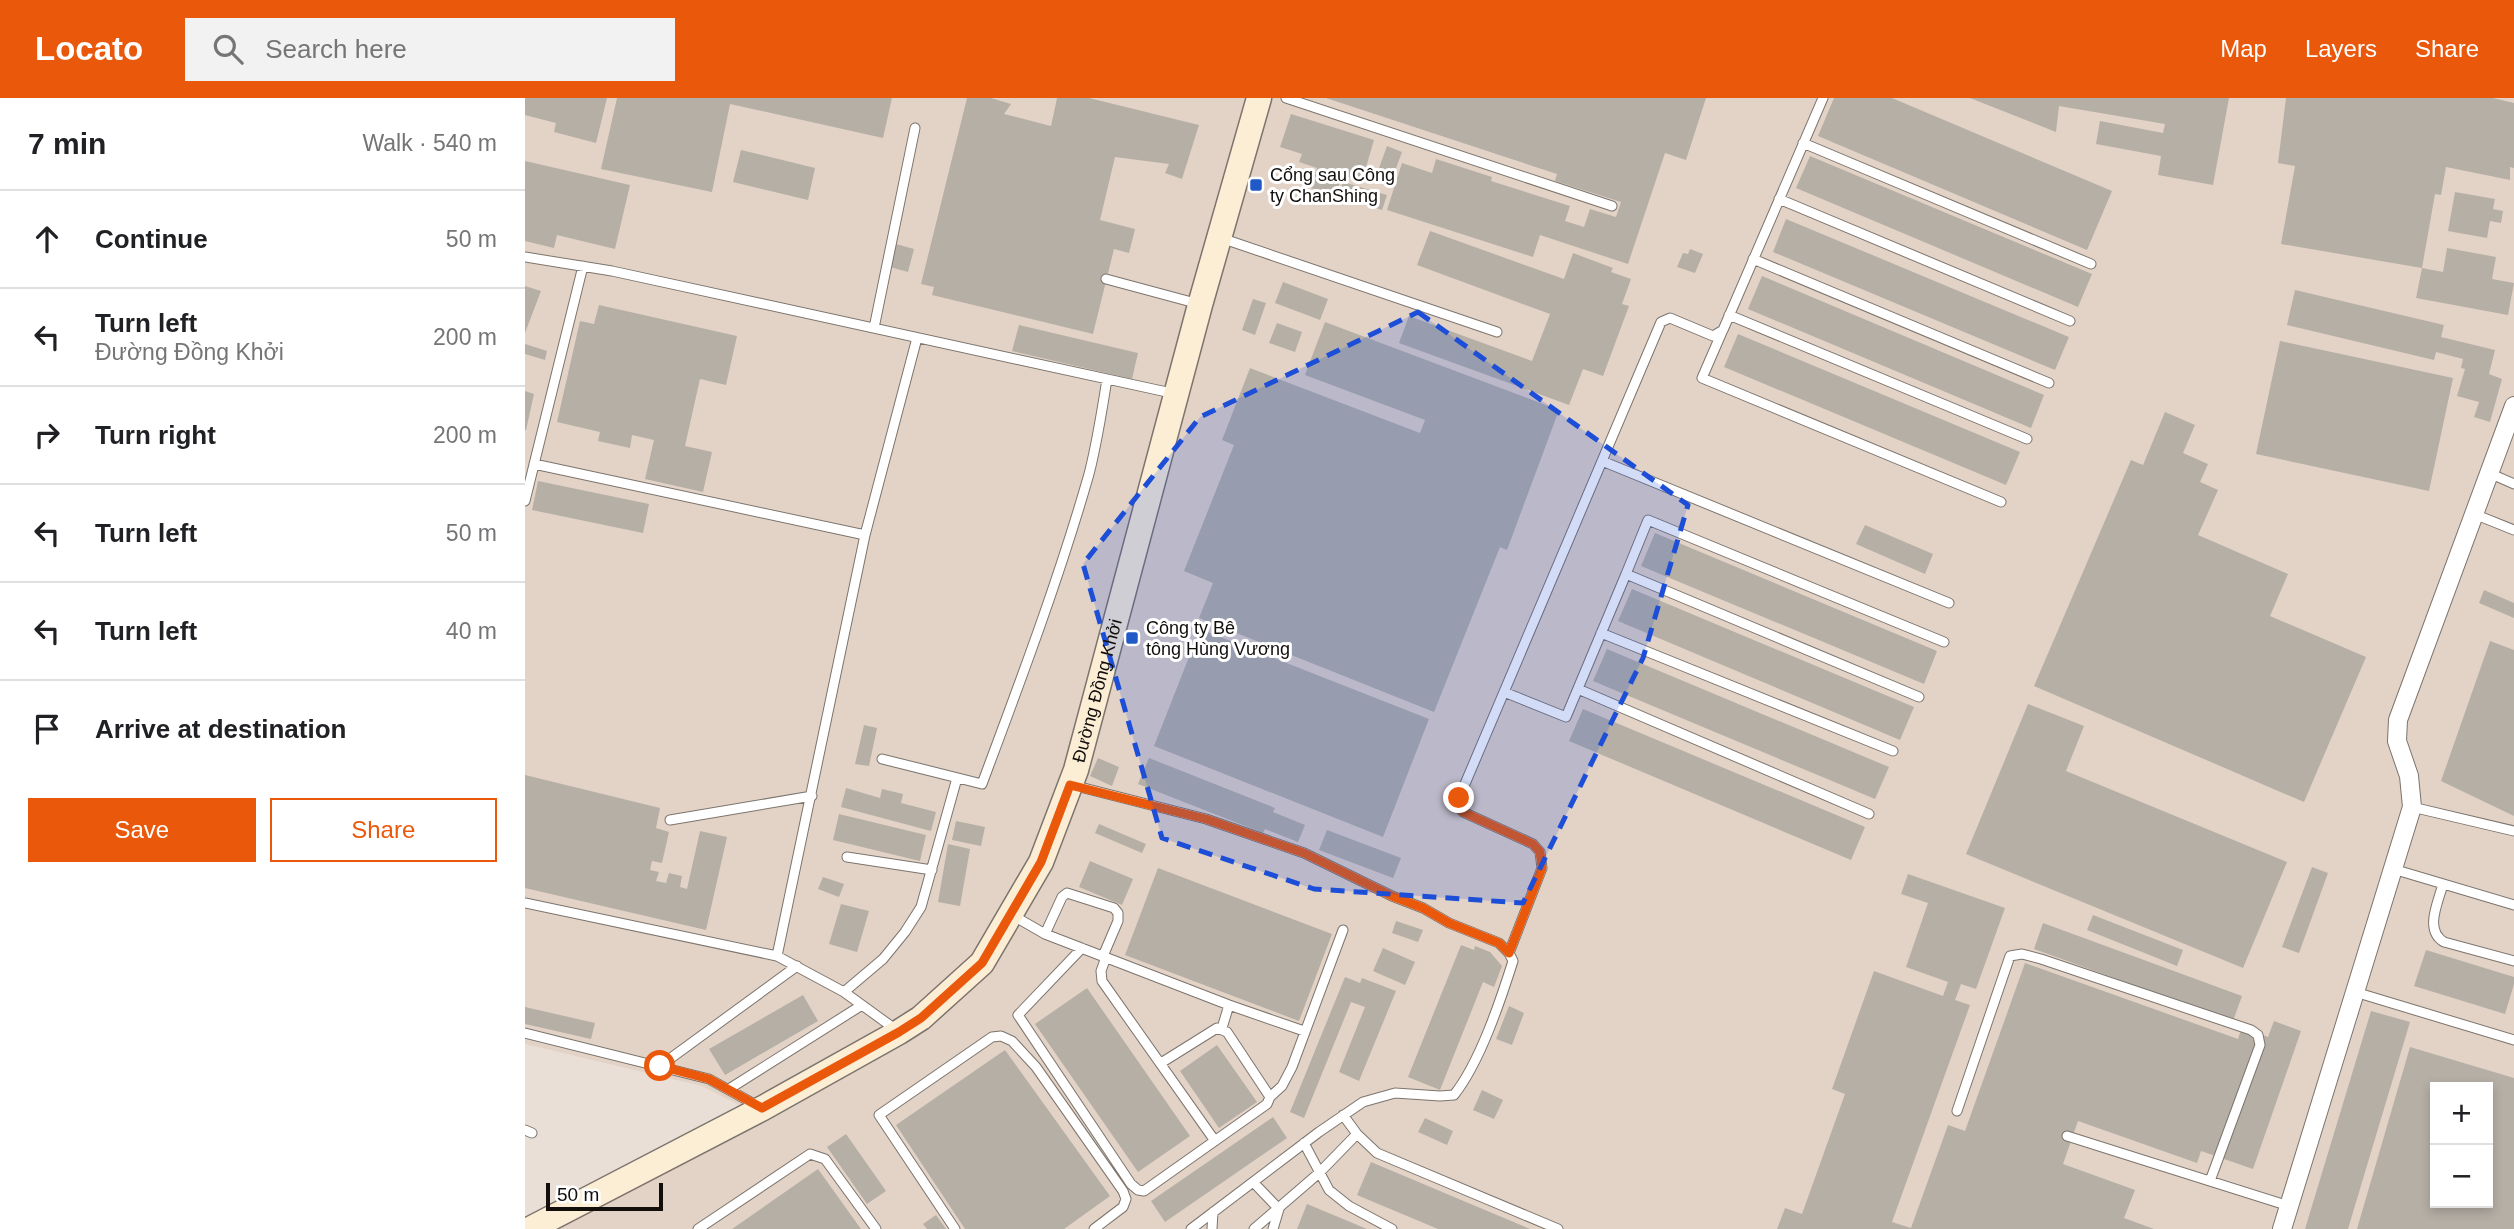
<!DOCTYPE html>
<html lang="en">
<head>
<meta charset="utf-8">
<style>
  body { margin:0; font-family:Helvetica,sans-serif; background:#f2f2f2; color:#202124 }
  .controls { position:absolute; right:21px; bottom:21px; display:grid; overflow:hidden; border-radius:0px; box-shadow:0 4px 10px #0003 }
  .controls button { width:63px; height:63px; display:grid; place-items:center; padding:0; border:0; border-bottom:2px solid #e0e0e0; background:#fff; color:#202124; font:35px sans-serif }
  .scale { position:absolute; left:21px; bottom:18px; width:117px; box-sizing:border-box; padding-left:7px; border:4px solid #110e0c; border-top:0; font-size:19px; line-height:24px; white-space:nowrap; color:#110e0c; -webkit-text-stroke:5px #fff; paint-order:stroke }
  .stop { position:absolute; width:21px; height:21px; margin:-16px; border:5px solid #ea580c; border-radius:50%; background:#fff }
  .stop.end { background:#ea580c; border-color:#fff; box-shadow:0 2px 7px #0008 }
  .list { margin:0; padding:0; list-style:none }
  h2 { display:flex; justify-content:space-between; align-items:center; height:91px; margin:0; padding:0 28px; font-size:30px }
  h2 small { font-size:23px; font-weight:400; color:#757577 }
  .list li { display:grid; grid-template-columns:46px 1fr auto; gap:21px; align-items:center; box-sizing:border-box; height:98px; padding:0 28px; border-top:2px solid #e0e0e0 }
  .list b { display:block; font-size:26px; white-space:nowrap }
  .list p { margin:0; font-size:23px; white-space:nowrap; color:#757577 }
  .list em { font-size:23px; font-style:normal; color:#757577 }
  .actions { display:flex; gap:14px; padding:21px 28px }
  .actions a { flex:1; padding:16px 0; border:2px solid #ea580c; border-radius:0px; text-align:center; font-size:24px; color:#ea580c }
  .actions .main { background:#ea580c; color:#fff }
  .icon { flex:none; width:38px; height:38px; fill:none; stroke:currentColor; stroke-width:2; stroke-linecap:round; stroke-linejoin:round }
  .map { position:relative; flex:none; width:1989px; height:1131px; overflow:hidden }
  header { display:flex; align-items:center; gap:42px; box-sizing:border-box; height:98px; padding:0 35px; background:#ea580c; color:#fff }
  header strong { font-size:33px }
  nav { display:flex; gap:38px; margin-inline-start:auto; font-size:24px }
  .search { width:490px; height:63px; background:#f2f2f2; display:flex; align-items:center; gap:18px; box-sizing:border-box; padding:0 24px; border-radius:0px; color:#757577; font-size:26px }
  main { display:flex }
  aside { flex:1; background:#fff }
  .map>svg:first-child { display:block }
</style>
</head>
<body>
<header>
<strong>Locato</strong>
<div class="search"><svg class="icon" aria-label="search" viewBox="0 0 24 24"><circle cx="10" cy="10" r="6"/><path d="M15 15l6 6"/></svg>Search here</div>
<nav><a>Map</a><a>Layers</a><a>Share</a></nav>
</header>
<main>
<aside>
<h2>7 min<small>Walk · 540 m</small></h2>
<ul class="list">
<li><svg class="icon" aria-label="ahead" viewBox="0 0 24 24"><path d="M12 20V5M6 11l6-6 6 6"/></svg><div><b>Continue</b></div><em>50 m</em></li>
<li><svg class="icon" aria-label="left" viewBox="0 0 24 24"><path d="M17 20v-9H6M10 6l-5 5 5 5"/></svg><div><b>Turn left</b><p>Đường Đồng Khởi</p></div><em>200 m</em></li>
<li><svg class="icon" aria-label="right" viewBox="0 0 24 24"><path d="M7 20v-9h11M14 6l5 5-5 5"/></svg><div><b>Turn right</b></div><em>200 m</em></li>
<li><svg class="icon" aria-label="left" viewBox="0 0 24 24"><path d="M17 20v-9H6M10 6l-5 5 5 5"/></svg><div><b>Turn left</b></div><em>50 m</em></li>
<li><svg class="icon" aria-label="left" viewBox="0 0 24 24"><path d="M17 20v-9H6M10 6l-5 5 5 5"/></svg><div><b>Turn left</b></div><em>40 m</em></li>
<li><svg class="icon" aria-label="arrive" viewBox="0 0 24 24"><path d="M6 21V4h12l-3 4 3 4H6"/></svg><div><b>Arrive at destination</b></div></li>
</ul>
<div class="actions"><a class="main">Save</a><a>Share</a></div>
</aside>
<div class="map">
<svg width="1989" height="1131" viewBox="0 0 1989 1131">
  <rect width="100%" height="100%" fill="#e9dfd7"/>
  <path fill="#e3d3c6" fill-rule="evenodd" d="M0,0H725L543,670L507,762L451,859L389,914L220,1010L177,988L0,946Z
    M744,0H1989V1131H24L379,942L494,821ZM1910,989H1963V1105H1910Z"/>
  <path fill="#b6afa6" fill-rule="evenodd" d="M0,0H82L71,45L29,34L31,25L0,17Z
    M92,0H367L358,40L205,6L187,94L76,71Z
    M442,0H466L486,6L479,16L526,28L532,0H564L674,27L657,81L640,75L644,66L590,59L575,122L610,131L604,155L589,151L568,236L407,197L409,189L396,186Z
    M801,0H1181L1161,62L1140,55L1103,166L1015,137L1008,159L862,112L877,65L907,75L911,61L967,79L966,83L1045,108L1040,123L1059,129L1065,111L1091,119L1096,104L1030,83L1032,76Z
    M1309,0H1367L1587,93L1562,152L1293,38Z
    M1445,0H1704L1688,87L1633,77L1636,58L1571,46L1575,23L1638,35L1640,26L1534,8L1531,34Z
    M1761,0H1968L1989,5V70L1985,69V82L1921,69L1916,97L1910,96L1897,170L1756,146L1770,68L1753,65Z
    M766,16L849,42L837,83L817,77L811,98L786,90L792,70L774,64L777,56L755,49Z
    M862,48L877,54L865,87L850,81Z
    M216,52L290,70L283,102L208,84Z
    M1285,58L1567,176L1553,209L1271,90Z
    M0,63L105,87L90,151L32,137L29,150L0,143Z
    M818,84L862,97L857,112L813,99Z
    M1930,94L1970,101L1968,111L1978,113L1976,125L1965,123L1962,140L1923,133Z
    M1261,121L1544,239L1530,272L1248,154Z
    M905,133L1039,181L1048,155L1088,170L1086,174L1106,181L1097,206L1104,208L1078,278L1058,271L1044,307L874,245L884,218L1007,263L1025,216L892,167Z
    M371,146L389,151L383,174L365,169Z
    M1922,150L1971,159L1967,181L1989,185L1983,217L1891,200L1897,170L1918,174Z
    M1165,151L1178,156L1170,175L1152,169L1158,155L1163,156Z
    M1237,178L1519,297L1506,330L1223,211Z
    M758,184L803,201L795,222L750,205Z
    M0,188L16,193L0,235Z
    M1770,192L1919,227L1916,239L1970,252L1964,276L1977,281L1965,324L1949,319L1954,304L1932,298L1940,271L1936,270L1938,261L1911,254L1909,262L1762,227Z
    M728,201L741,205L730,237L717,232Z
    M74,207L212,238L201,287L175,281L160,348L187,354L178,394L120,381L129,342L107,337L105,350L73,343L75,334L32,324L55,223L69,226Z
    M800,224L1034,312L982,452L975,449L909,614L674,520L688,485L659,473L709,347L697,342L725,270L895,335L900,322L780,277Z
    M752,225L777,234L770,254L744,245Z
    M494,227L613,255L607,281L487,253Z
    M1213,236L1495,354L1481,387L1199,269Z
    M1755,243L1928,280L1904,393L1731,356Z
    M0,246L22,253L20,262L0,256Z
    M0,293L9,296L1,332H0Z
    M1640,314L1670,327L1658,355L1683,366L1675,384L1693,392L1673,437L1763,476L1745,518L1841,559L1779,704L1509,588L1606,362L1618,367Z
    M13,383L124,406L118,435L7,412Z
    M1340,427L1408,456L1400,476L1331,446Z
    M1130,435L1412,553L1399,586L1116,468Z
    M1107,491L1389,609L1375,642L1093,523Z
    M1959,492L1989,505V520L1954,505Z
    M675,531L904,621L858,739L629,648Z
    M1965,543L1989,552V718L1916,683Z
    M1082,551L1364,669L1350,701L1068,583Z
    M1503,606L1559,628L1541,673L1762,764L1718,870L1441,756Z
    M1058,611L1340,729L1326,762L1044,643Z
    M339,627L352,630L344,668L330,666Z
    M573,660L594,669L587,688L565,678Z
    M624,660L750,710L748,714L780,727L773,744L740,731L738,735L613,686Z
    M0,677L135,710L131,730L144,734L137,765L127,763L125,772L134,774L131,783L141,785L144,775L157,778L155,789L162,791L175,733L202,739L181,832L0,790Z
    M321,690L355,700L357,691L378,696L376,705L411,714L406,733L316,709Z
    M314,716L401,737L395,763L308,742Z
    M431,723L460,729L456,748L427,742Z
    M574,726L621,746L617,755L570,735Z
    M802,732L876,760L868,780L794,752Z
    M423,746L445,751L435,808L413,804Z
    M565,763L608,781L597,807L554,789Z
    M1787,769L1803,775L1774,855L1757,849Z
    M633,770L807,836L774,923L600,857Z
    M1383,776L1480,810L1451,891L1436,886L1430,902L1445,907L1367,1124L1386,1130L1423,1027L1440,1033L1500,865L1713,941L1717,929L1743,939L1749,923L1776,933L1728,1071L1676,1053L1672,1065L1553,1023L1538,1066L1610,1092L1599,1120L1629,1131H1252L1260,1110L1277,1116L1320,996L1307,991L1349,873L1418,898L1423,884L1381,869L1403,805L1376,796Z
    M298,779L319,786L314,799L293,791Z
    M316,806L344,813L332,854L304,846Z
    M1568,817L1658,852L1652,868L1562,832Z
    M871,823L898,832L893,844L867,835Z
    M1518,825L1717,898L1708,923L1509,851Z
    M936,847L949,852L950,848L965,854L977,868L969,889L958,884L915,992L883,979Z
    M858,850L890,864L880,887L848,873Z
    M1901,852L1989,879V886L1980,916L1889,888Z
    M820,879L835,885L837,880L871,893L834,983L814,974L840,909L826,904L779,1020L765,1014Z
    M562,890L665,1038L613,1074L510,926Z
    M278,897L293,923L200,977L184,951Z
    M984,908L999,915L987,947L971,941Z
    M0,909L70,925L66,941L0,926Z
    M1846,913L1885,924L1823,1131H1780Z
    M692,947L732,1004L694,1030L655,973Z
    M1885,949L1989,980V1131H1832ZM1910,989H1963V1105H1910Z
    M480,952L585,1098L539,1131H440L371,1027Z
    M957,992L978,1002L969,1021L948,1012Z
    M748,1019L762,1040L640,1124L626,1103Z
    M900,1020L928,1033L922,1047L893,1034Z
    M321,1036L361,1093L342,1106L302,1049Z
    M846,1064L1005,1131H913L832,1097Z
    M293,1071L336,1131H207Z
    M782,1106L842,1131H772Z
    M411,1117L421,1131H402L398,1126Z"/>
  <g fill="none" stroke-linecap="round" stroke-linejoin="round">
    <defs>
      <path id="service" d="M761,0L1087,108
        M1278,45L1566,166
        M1254,101L1545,223
        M696,140L972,234
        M0,159L87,173L651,296
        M1228,161L1524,285
        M581,181L674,206
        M1204,217L1502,341
        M349,230L390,30
        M1197,234L1177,280L1476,404
        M1077,363L1424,505
        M9,366L340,437
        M1964,375L1989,386
        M0,403L58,168
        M1949,416L1989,432
        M1101,476L1123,422L1419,544
        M1076,535L1368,653
        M1053,591L1344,716
        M979,594L1041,619L1101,476L1394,599
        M357,661L457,686C495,584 534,481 564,376C572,345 577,313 582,281
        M547,687L681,721L779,755L867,798L898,810L924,825L974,845L984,855L988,863C975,904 955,964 929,997L915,998L870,995L838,1004L794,1034L666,1131
        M1887,709L1989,733
        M145,722L287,698
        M322,759L407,772
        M1868,771L1989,807
        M1918,786C1913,805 1899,832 1919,844L1989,863
        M0,805L252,858L319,894L370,931
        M494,821L520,836L704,907L779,933
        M520,836L537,799L542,795L589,810L593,815V823L578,858
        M557,850L493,917L606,1086L613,1092L619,1093L742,1006L745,999L702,934L692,930L636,965
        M984,855L1017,770L1015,754L1008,746L938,714L933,708L934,700L1136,224L1145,220L1188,238L1198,232L1298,0
        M252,858L340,437L392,240
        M581,859L576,873L577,883L690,1043
        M319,894L358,861L380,834L396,809L432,680
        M1830,894L1989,942
        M697,930L704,907
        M0,935L184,981L233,1008
        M135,968L272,868
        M204,991L337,907
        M745,999L757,988L767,969L818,832
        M1432,1013L1485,858L1497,856L1516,861L1726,932L1733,937L1735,947L1685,1083
        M818,1017L832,1036L852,1055L1033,1131
        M0,1032L7,1035
        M1542,1038L1764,1108
        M779,1045L804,1092L824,1108L867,1131
        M728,1084L754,1111L748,1131
        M173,1131L285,1056L300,1061L351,1131
        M430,1131L354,1017L467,939L476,938L487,943L511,969L598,1093L601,1101L598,1109L569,1131
        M687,1131L688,1114
        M729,1131L794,1075L832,1036"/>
      <path id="minor" d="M1757,1131L1887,709L1884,678L1872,643L1873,622L1989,308"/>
      <g id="secondary">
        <path id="s1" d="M5,1131L238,1010L374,934L396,920L457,865L516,764L551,672L675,207L734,0"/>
      </g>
    </defs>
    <use href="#service" stroke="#7c746d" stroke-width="11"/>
    <use href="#minor" stroke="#7c746d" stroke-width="20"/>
    <use href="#secondary" stroke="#7c746d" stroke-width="27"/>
    <use href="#service" stroke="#fff" stroke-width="9"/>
    <use href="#minor" stroke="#fff" stroke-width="18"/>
    <use href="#secondary" stroke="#fbeed4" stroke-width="24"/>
  </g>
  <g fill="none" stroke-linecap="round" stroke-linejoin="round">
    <path stroke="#ea580c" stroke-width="9" d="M135,968L184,981L237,1010L374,934L396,920L457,865L516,764L545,687L681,721L779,755L867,798L898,810L924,825L974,845L984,855L1017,770L1015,754L1008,746L938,714L933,708L934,700"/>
  </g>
  <path fill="#1d4ed8" fill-opacity="0.2" stroke="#1d4ed8" stroke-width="5" stroke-dasharray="14 9" stroke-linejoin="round" d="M893,214L1163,407L1118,560L998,805L789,791L637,740L558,466L675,319Z"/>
  <g fill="#2159c6" stroke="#fff" stroke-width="2.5">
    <rect x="724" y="80" width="14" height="14" rx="3.5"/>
    <rect x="600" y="533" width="14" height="14" rx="3.5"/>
  </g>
  <g text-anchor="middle" stroke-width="6" stroke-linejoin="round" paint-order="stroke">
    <g font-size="18" fill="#110e0c" stroke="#fff" text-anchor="start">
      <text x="745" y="83">Cổng sau Công<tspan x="745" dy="21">ty ChanShing</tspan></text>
      <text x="621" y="536">Công ty Bê<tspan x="621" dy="21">tông Hùng Vương</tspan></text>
    </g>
    <g font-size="18" fill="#110e0c" stroke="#fff">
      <text dy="6" stroke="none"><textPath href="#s1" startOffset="824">Đường Đồng Khởi</textPath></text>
    </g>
  </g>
</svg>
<div class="controls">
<button>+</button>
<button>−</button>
</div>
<div class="scale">50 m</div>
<div class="stop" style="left:135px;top:968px"></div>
<div class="stop end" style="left:934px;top:700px"></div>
</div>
</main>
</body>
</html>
